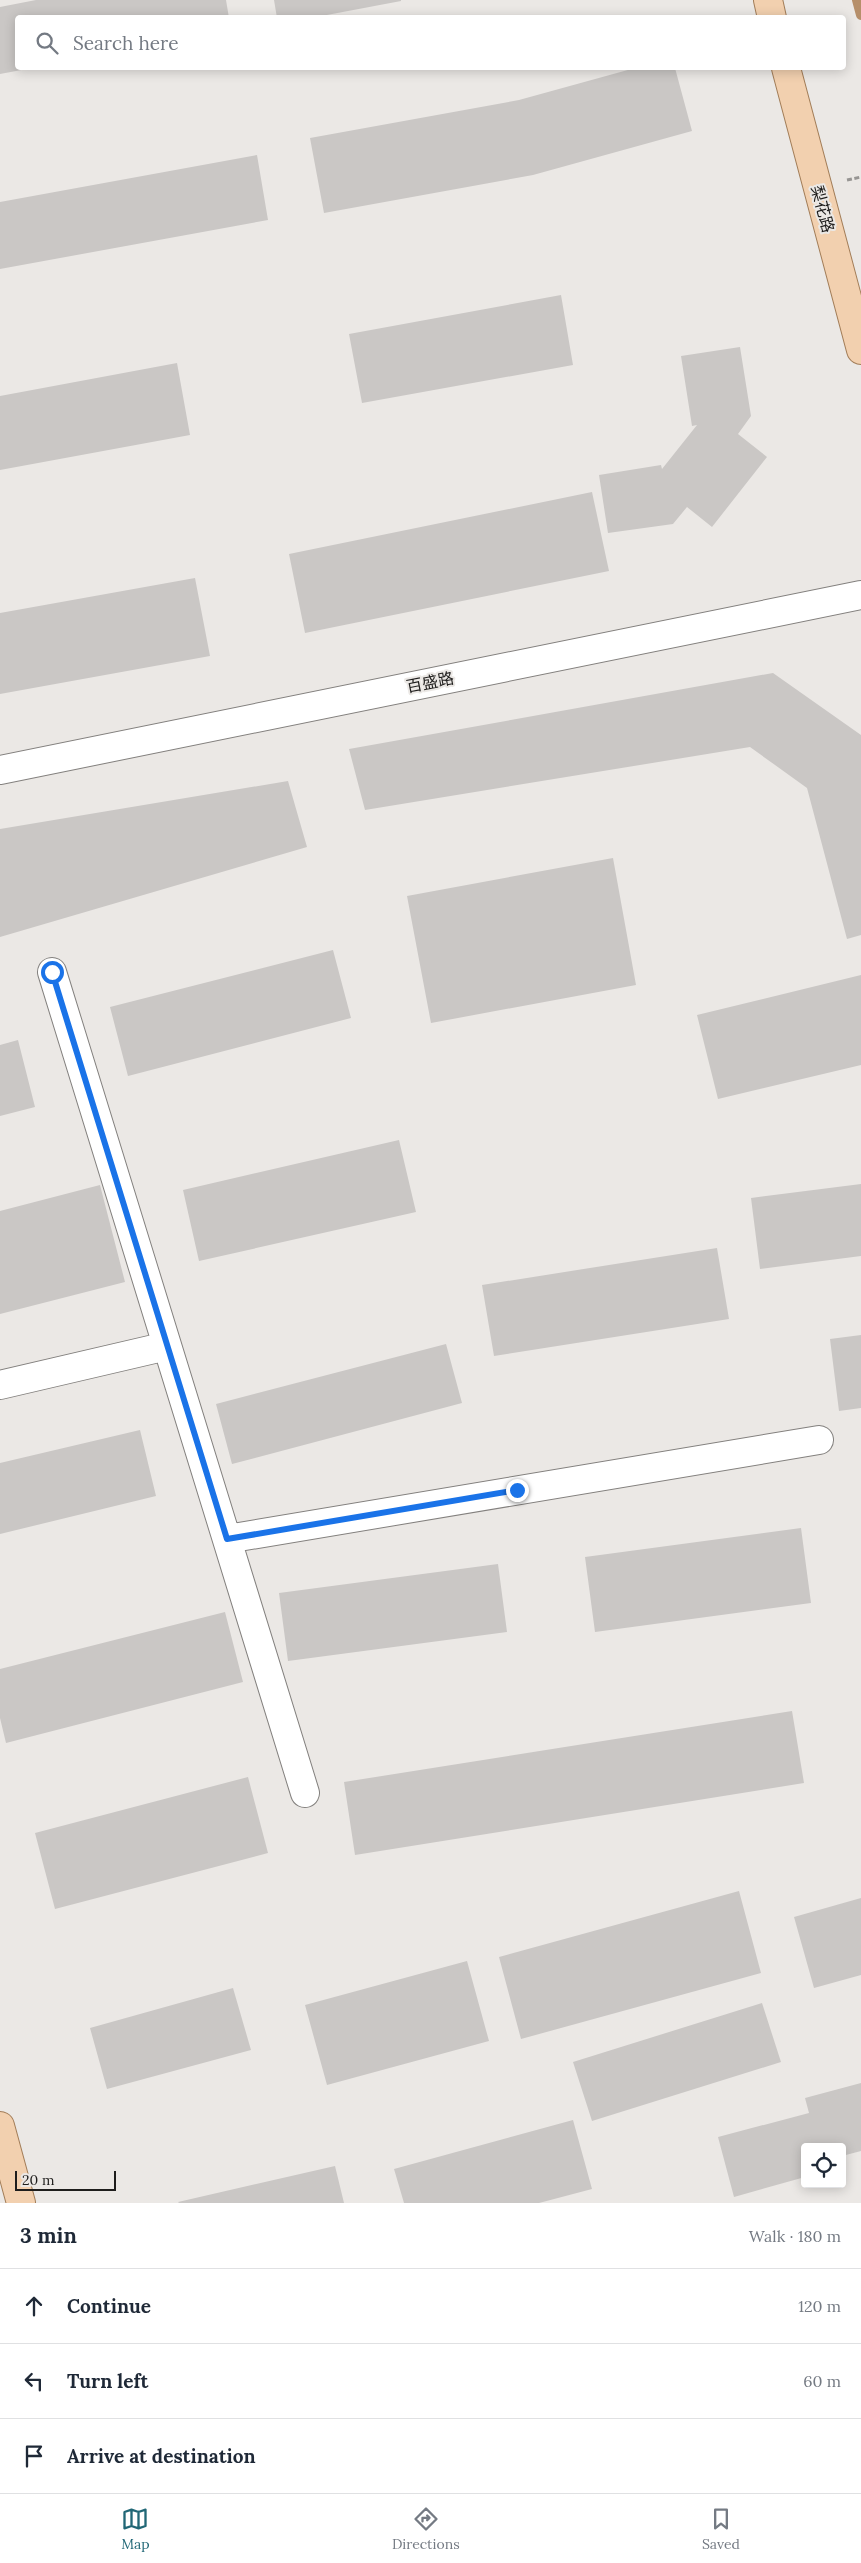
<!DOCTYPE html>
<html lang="en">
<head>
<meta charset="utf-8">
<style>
  body { margin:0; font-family:Lora,"Noto Sans SC",serif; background:#f2f2f3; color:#1f2937 }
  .controls { position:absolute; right:15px; bottom:15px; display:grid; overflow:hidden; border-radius:5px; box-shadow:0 2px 12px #0003 }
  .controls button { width:45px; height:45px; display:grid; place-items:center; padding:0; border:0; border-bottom:1px solid #e0e1e3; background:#fff; color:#1f2937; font:25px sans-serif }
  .scale { position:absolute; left:15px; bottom:12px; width:101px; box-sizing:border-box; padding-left:5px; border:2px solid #1e1d1c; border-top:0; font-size:14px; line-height:18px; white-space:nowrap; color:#1e1d1c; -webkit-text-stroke:4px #ebe8e5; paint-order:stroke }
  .stop { position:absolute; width:15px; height:15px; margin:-11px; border:4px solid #1a73e8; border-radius:50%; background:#fff }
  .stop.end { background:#1a73e8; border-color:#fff; box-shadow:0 1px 5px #0008 }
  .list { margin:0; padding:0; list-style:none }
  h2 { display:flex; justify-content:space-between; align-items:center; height:65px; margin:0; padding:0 20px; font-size:21px }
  h2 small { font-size:16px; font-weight:400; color:#747a83 }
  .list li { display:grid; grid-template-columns:32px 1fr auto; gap:15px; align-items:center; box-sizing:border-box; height:75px; padding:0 20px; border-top:1px solid #e0e1e3 }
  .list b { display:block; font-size:19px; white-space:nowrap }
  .list em { font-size:16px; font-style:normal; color:#747a83 }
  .icon { flex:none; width:28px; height:28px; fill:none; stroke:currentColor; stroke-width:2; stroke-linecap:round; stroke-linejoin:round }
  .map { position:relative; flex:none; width:861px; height:2203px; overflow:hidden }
  .search { position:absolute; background:#fff; box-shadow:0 2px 12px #0003; left:15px; right:15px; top:15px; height:55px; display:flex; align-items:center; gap:12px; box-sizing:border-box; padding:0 18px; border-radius:5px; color:#747a83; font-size:19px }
  .sheet { height:290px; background:#fff }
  nav { display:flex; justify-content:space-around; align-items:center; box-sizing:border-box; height:70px; border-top:1px solid #e0e1e3; background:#fff; font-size:14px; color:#747a83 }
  nav a { display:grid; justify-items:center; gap:2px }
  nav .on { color:#216776 }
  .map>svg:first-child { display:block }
</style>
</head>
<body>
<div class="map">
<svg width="861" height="2203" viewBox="0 0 861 2203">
  <rect width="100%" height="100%" fill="#ebe8e5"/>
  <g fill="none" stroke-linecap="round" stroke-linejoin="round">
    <path stroke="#b68f6a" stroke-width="10" d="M857,0L861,15"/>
  </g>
  <path fill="#cac7c5" d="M36,0H226L229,18H18V68H32L0,74V7Z
    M274,0H401V1L311,18H277Z
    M635,68H675L692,131L533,175L324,213L310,138L519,100Z
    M257,155L268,220L0,269V202Z
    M561,295L573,365L362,403L349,334Z
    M740,347L751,416L738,434L767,457L712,527L687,507L673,524L608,533L599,475L661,465L662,469L697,425L692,426L681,356Z
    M177,363L190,435L0,470V396Z
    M592,492L609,571L305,633L289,554Z
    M195,578L210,656L0,694V613Z
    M773,673L861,735V935L847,939L807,788L750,747L365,810L349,749Z
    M288,781L307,847L0,937V829Z
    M613,858L636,985L431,1023L407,896Z
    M333,950L351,1018L128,1076L110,1007Z
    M861,975V1065L718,1099L697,1015Z
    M18,1040L35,1107L0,1116V1045Z
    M399,1140L416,1212L199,1261L183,1190Z
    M861,1184V1256L760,1269L751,1198Z
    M100,1185L125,1282L0,1314V1211Z
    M717,1248L729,1319L494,1356L482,1285Z
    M861,1335V1408L839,1411L830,1339Z
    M446,1344L462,1403L232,1464L216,1404Z
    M140,1430L156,1496L0,1534V1463Z
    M801,1528L811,1603L595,1632L585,1557Z
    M498,1564L507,1632L288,1661L279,1593Z
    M225,1612L243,1682L6,1743L0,1718V1669Z
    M792,1711L804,1783L355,1855L344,1782Z
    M248,1777L268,1853L55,1909L35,1833Z
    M739,1891L761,1973L521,2039L499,1957Z
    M861,1898V1975L814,1988L794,1917Z
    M467,1961L489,2041L327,2085L305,2005Z
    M233,1988L251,2050L107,2089L90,2028Z
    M762,2003L781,2062L592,2121L573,2062Z
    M861,2083V2151L842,2156V2147H805V2177L734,2197L718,2137L809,2113L805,2098Z
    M573,2120L592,2189L539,2203H404L394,2169Z
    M335,2166L344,2203H179L178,2202Z"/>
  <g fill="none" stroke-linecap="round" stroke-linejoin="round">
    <defs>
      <path id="minor" d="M0,770L861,595
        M52,972L305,1793
        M0,1385L167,1346
        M227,1539L819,1440"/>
      <path id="major" d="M768,0L772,18
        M786,68L861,350
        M0,2126L21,2203"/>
    </defs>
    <use href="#minor" stroke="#83807e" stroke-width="30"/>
    <use href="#major" stroke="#a27d58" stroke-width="30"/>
    <path stroke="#979593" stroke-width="3" stroke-dasharray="5 2.5" stroke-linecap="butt" d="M847,180L861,177"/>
    <use href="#minor" stroke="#fff" stroke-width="28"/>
    <use href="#major" stroke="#f2d0af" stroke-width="28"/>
  </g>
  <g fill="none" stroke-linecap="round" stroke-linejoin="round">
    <path stroke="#1a73e8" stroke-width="6" d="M52,972L227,1539L517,1490"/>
  </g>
  <g text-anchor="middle" stroke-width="4" stroke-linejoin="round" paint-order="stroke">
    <g font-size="16" fill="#1e1d1c" stroke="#ebe8e5">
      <text transform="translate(823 209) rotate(75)" y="6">梨花路</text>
      <text transform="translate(430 682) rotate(-11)" y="6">百盛路</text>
    </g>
  </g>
</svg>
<div class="controls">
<button><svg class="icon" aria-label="locate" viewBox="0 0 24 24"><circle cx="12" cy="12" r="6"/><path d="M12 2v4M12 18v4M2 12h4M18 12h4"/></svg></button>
</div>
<div class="scale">20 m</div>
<div class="stop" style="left:52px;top:972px"></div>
<div class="stop end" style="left:517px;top:1490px"></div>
<div class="search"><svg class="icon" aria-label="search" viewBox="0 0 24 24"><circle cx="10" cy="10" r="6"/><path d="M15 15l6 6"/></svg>Search here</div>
</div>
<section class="sheet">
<h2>3 min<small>Walk · 180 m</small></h2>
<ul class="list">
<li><svg class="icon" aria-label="ahead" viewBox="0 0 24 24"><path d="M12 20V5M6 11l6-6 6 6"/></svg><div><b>Continue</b></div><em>120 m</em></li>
<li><svg class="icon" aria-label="left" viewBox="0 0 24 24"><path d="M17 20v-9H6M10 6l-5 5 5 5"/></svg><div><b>Turn left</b></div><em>60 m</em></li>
<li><svg class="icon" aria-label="arrive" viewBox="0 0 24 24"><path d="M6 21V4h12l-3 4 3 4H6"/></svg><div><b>Arrive at destination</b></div></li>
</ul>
</section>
<nav>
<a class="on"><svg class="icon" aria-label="map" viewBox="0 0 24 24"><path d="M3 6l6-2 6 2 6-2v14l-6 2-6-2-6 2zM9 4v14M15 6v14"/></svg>Map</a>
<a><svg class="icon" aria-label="directions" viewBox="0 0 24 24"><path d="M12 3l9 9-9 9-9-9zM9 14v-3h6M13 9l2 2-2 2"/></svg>Directions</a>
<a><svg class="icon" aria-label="saved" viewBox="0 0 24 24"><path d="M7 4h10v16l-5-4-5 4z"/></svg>Saved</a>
</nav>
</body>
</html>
